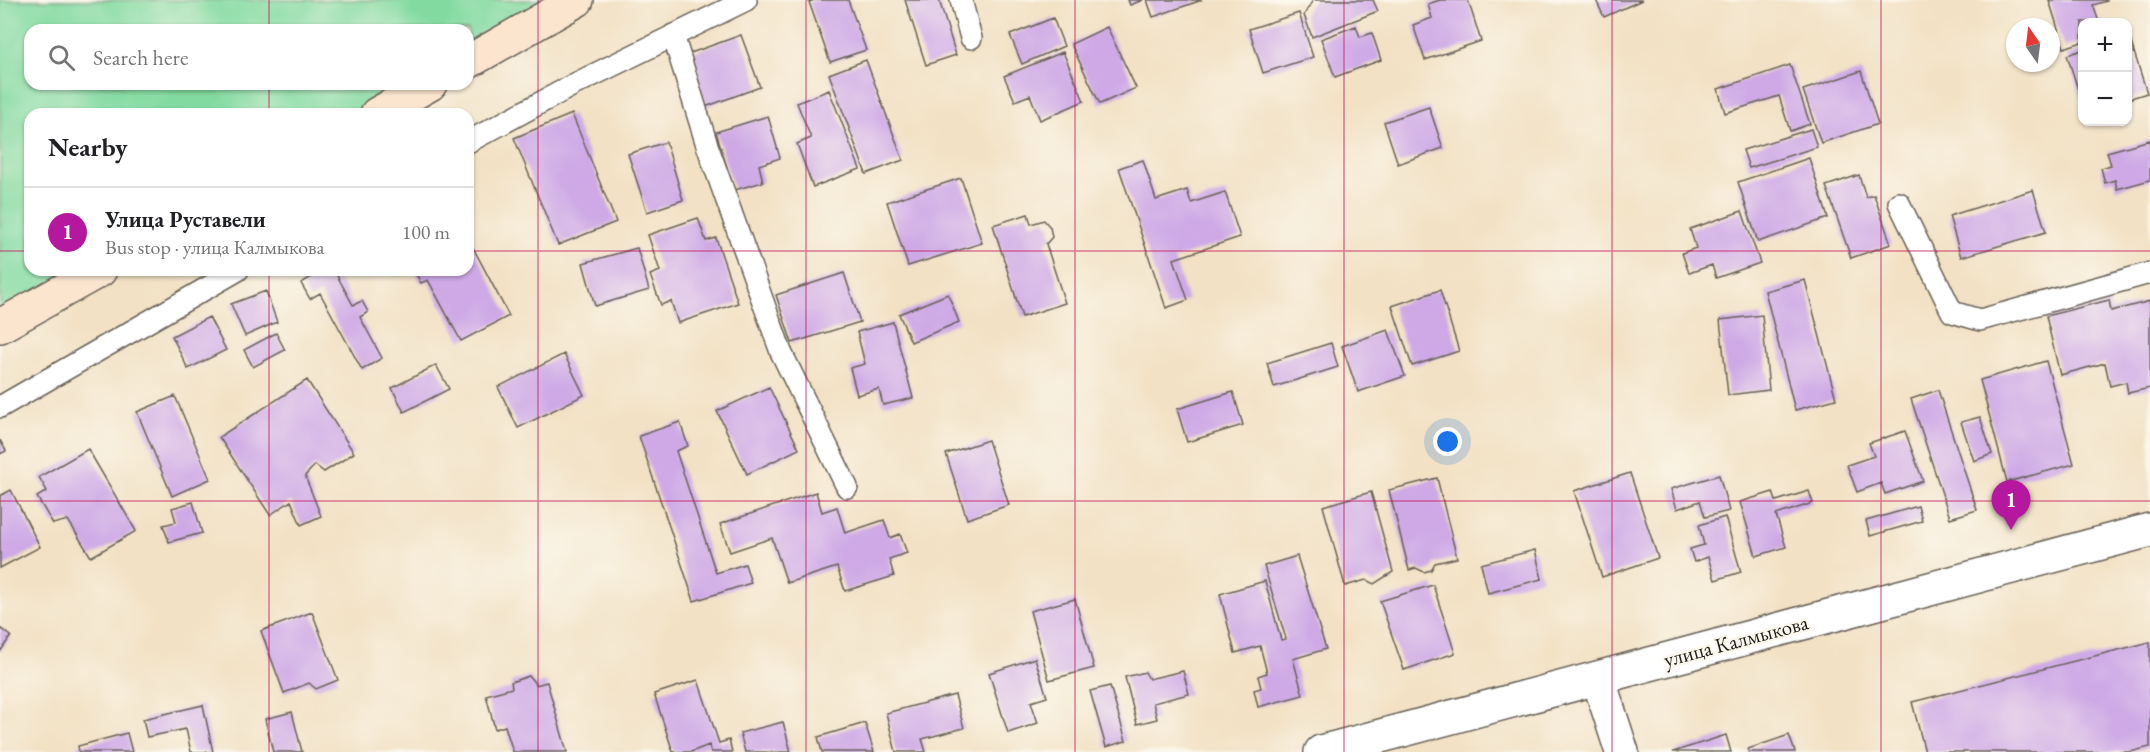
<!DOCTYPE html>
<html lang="en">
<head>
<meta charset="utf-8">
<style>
  body { margin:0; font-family:"EB Garamond",serif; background:#f2f2f2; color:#202124 }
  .controls { position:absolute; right:18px; top:18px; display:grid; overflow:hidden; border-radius:12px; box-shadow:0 2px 4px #0004 }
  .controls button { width:54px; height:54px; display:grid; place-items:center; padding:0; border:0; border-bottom:2px solid #e0e0e0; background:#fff; color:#202124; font:30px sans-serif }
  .compass { position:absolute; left:2006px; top:18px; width:54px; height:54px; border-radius:50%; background:#fff; box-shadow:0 2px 4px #0004; rotate:346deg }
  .you { position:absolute; left:1448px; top:442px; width:21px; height:21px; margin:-15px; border:4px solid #fff; border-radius:50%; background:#1a73e8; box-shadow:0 0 0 9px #1a73e833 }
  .badge { display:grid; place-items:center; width:39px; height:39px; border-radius:50%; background:#b5179e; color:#fff; font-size:20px; font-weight:700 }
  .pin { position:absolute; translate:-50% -50px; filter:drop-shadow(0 2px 3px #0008) }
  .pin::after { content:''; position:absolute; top:32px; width:21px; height:18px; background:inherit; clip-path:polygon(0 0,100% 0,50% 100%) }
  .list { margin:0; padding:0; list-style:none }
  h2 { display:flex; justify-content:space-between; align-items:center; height:78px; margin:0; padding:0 24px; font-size:26px }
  h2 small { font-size:20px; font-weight:400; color:#757577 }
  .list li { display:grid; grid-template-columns:39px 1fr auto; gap:18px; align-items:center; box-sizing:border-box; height:90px; padding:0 24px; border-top:2px solid #e0e0e0 }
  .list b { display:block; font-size:22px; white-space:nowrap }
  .list p { margin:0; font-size:20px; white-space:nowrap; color:#757577 }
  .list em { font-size:20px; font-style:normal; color:#757577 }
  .icon { flex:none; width:33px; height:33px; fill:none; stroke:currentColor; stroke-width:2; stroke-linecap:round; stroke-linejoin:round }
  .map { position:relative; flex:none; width:2150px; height:752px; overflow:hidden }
  .search { position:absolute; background:#fff; box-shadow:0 2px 4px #0004; left:24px; top:24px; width:450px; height:66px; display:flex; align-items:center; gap:15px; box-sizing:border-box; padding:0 21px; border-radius:18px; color:#757577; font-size:22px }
  .panel { position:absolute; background:#fff; box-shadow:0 2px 4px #0004; left:24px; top:108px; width:450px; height:168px; border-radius:18px }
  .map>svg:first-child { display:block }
</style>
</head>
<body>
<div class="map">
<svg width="2150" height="752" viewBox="0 0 2150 752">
  <rect width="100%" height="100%" fill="#fbf7ec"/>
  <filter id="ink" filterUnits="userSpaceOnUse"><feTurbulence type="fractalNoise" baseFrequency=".0167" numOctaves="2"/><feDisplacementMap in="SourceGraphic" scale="12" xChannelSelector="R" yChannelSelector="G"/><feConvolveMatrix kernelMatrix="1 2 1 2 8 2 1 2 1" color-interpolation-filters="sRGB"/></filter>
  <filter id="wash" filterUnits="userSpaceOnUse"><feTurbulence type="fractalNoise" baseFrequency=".008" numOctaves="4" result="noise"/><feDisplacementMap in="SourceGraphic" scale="24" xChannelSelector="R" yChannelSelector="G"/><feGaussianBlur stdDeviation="1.35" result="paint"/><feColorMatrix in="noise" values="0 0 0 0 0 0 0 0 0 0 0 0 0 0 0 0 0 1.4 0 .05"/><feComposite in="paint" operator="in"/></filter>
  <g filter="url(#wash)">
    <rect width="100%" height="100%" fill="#f2e1c4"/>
    <path fill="#82daa0" stroke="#4f7b5e" stroke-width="1.5" d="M0,0H577L468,62V30H30V84H430L377,114H30V270H100L0,326Z"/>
    <g id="blocks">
      <path fill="#cea9e6" d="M814,0H848L866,50L830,62L809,2Z
        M905,0H939L956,55L926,65Z
        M1128,0H1143L1130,5Z
        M1147,0H1202L1153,17Z
        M1313,0H1373L1378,11L1312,37L1304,15Z
        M1440,0H1468L1481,41L1425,60L1413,25L1432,18L1428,4Z
        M1596,0H1642L1604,17Z
        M2049,0H2106L2107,1L2093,5L2099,22H2082V42L2064,48Z
        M1299,13L1313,57L1263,73L1249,29Z
        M1053,18L1064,46L1022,64L1010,35Z
        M1356,26L1360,37L1372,33L1381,60L1335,77L1321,39Z
        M1107,27L1136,88L1100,104L1071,44Z
        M741,35L760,87L705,107L685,55Z
        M2129,36L2147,93L2128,99V37Z
        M2082,50V102L2067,55Z
        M1063,52L1084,101L1040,120L1030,95L1015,101L1004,76Z
        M866,60L903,160L866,174L829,74Z
        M1790,65L1810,124L1790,131L1779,96L1725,113L1718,89Z
        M1861,71L1878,124L1821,143L1803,90Z
        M829,90L860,169L813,187L797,144L811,138L797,103Z
        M1429,107L1443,148L1398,164L1384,122Z
        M572,114L616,222L558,245L514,138Z
        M768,116L780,158L759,165L763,182L734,190L716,132Z
        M1811,129L1817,147L1749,168L1743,150Z
        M2150,140V180L2117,189L2115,180L2105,183L2101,168L2111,165L2107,152Z
        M666,142L683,200L647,212L628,154Z
        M1809,158L1828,218L1758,242L1738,182Z
        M1143,160L1156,200L1187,190L1191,203L1225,192L1240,237L1174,259L1188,300L1166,308L1119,168Z
        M1859,175L1866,197L1874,195L1891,244L1851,258L1826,186Z
        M961,178L982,243L908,266L887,202Z
        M2033,190L2046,232L1961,257L1949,216Z
        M1742,211L1760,263L1716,278L1712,265L1689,273L1682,253L1696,248L1690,229Z
        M1028,214L1031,224L1044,220L1050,227L1052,237L1046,244L1065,303L1022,317L993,225Z
        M698,218L706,241L716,238L738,303L678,323L671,301L661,305L650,275L660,271L648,235Z
        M468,238L509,316L461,341L428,280L421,283L414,270H468Z
        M637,248L649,290L595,306L583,263Z
        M324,270H334L353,305L362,301L368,312L360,317L382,358L362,370L320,293L310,299L301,283Z
        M844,273L860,322L792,343L776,295Z
        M1805,280L1836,399L1795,410L1765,291Z
        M1440,290L1459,351L1412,366L1392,306Z
        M266,291L277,322L245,336L231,304Z
        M948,294L959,322L911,342L899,314Z
        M2109,300L2111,311L2150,301V388L2128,393L2126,382L2110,386L2105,363L2060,375L2046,316Z
        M1762,315L1769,390L1728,395L1720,320Z
        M209,317L226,350L188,369L172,336Z
        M893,322L913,398L883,405L879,389L857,395L850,368L865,364L857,332Z
        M1388,330L1405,376L1358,392L1342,346Z
        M276,333L285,350L253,367L244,350Z
        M1331,343L1338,367L1274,387L1267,363Z
        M564,354L584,395L518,428L498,387Z
        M2046,361L2074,464L2007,482L1980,380Z
        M436,365L449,389L404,412L392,388Z
        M307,380L354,453L324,472L315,465L305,476L321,516L301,525L291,501L270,515L219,437Z
        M769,387L799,449L747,474L717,411Z
        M1938,390L1977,510L1950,518L1911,399Z
        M1233,392L1243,425L1187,442L1177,409Z
        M175,396L210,479L172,496L137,412Z
        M1980,417L1992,454L1974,461L1961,422Z
        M680,422L688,446L676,451L716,573L745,564L751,583L694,601L639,436Z
        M1905,431L1923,481L1885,494L1881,483L1857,492L1847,465L1874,456L1869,443Z
        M0,440L6,451L0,454Z
        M988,440L1009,505L967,519L946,454Z
        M88,449L136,531L91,557L68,520L53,524L37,497L47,491L39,477Z
        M1630,473L1658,558L1602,577L1574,491Z
        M1719,475L1729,511L1705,517L1700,501L1677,509L1671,489Z
        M1437,478L1457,558L1435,563L1431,570L1424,572L1416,568L1409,570L1389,490Z
        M11,490L40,547L0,568V496Z
        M1809,491L1813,503L1776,515L1786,547L1756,556L1740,502L1773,492L1776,501Z
        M816,492L822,512L837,507L845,533L884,520L890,538L900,534L907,553L889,559L894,576L845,591L837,567L787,583L772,538L730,552L720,524Z
        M1371,492L1393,572L1374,584L1366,580L1345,586L1323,506Z
        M193,502L202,533L169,542L163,525L176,522L172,508Z
        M1918,506L1922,521L1870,536L1866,521Z
        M1725,517L1741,572L1715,580L1708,557L1694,562L1690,549L1704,545L1699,525Z
        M1535,550L1542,579L1488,593L1481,564Z
        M1297,556L1326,649L1293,659L1303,695L1258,707L1254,690L1261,688L1258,676L1267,673L1260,646L1235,653L1220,594L1265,581L1281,640L1286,639L1264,566Z
        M1433,585L1455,653L1404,670L1380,601Z
        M1075,599L1094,668L1049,680L1030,611Z
        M312,612L338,680L316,689L309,683L284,693L261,631Z
        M0,628L11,636L0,652Z
        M2150,642V747L2130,752H1925L1912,702Z
        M1035,658L1047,697L1031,702L1038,723L1008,733L989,673Z
        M1183,671L1189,694L1153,703L1157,719L1137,724L1125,677L1145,672L1149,679Z
        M529,676L536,685L547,682L567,752H513L505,726L495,729L486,695L512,688L511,682Z
        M698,680L719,743L729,740L732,752H711L709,745L691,752H673L654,694Z
        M1110,686L1126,741L1106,747L1090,691Z
        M955,695L964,728L922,739L926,752H896L886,713Z
        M203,705L213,752H191L186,729L147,737L143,719Z
        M292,712L302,752H273L265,719Z
        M783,722L791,752H745L740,733Z
        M865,723L874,752H822L818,737Z
        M127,733L132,752H79L78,746Z
        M1726,735L1731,752H1673Z
        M1789,735L1795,752H1749L1748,749Z"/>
    </g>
  </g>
  <g filter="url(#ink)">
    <use href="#blocks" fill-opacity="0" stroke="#676157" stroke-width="1.5"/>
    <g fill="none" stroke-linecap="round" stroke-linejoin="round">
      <defs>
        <path id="service" d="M961,0L971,38
          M673,35L707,145L781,352L847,487
          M468,142L575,84L746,0
          M1899,203L1952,312L1980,320L2150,273
          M0,407L238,270"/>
        <path id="minor" d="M1598,678L1622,752"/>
        <path id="tertiary" d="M1321,752L2150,530"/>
        <path id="secondary" d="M468,62L577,0
          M377,114L430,84
          M0,326L100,270"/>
      </defs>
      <use href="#service" stroke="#676157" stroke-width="24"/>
      <use href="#minor" stroke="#676157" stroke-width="36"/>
      <use href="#tertiary" stroke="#676157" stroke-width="36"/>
      <use href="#secondary" stroke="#676157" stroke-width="36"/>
      <use href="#service" stroke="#fff" stroke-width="21"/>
      <use href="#minor" stroke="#fff" stroke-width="33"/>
      <use href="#tertiary" stroke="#fff" stroke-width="33"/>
      <use href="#secondary" stroke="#fbe5cf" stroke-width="33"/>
    </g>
  </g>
  <path fill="none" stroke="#c2185b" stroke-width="1.5" stroke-opacity="0.55" d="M269,0V30M538,0V752M806,0V752M1075,0V752M1344,0V752M1612,0V752M1881,0V752M269,84V114M0,251H30M468,251H2150M269,270V752M0,501H2150"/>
  <g text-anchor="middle" stroke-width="5" stroke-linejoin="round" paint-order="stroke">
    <g font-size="21" fill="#1c1c1c" stroke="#fbf7ec">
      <text transform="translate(1736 641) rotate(-15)" y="7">улица Калмыкова</text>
    </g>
  </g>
</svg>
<div class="controls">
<button>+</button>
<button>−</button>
</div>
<svg class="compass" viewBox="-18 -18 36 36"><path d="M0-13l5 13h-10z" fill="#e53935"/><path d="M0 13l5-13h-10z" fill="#757577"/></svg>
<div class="you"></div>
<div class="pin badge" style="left:2011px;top:530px">1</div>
<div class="search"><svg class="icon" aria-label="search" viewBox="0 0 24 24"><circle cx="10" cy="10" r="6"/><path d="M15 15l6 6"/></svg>Search here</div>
<section class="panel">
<h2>Nearby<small></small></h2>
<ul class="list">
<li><span class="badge">1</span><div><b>Улица Руставели</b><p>Bus stop · улица Калмыкова</p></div><em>100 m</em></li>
</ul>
</section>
</div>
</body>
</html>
